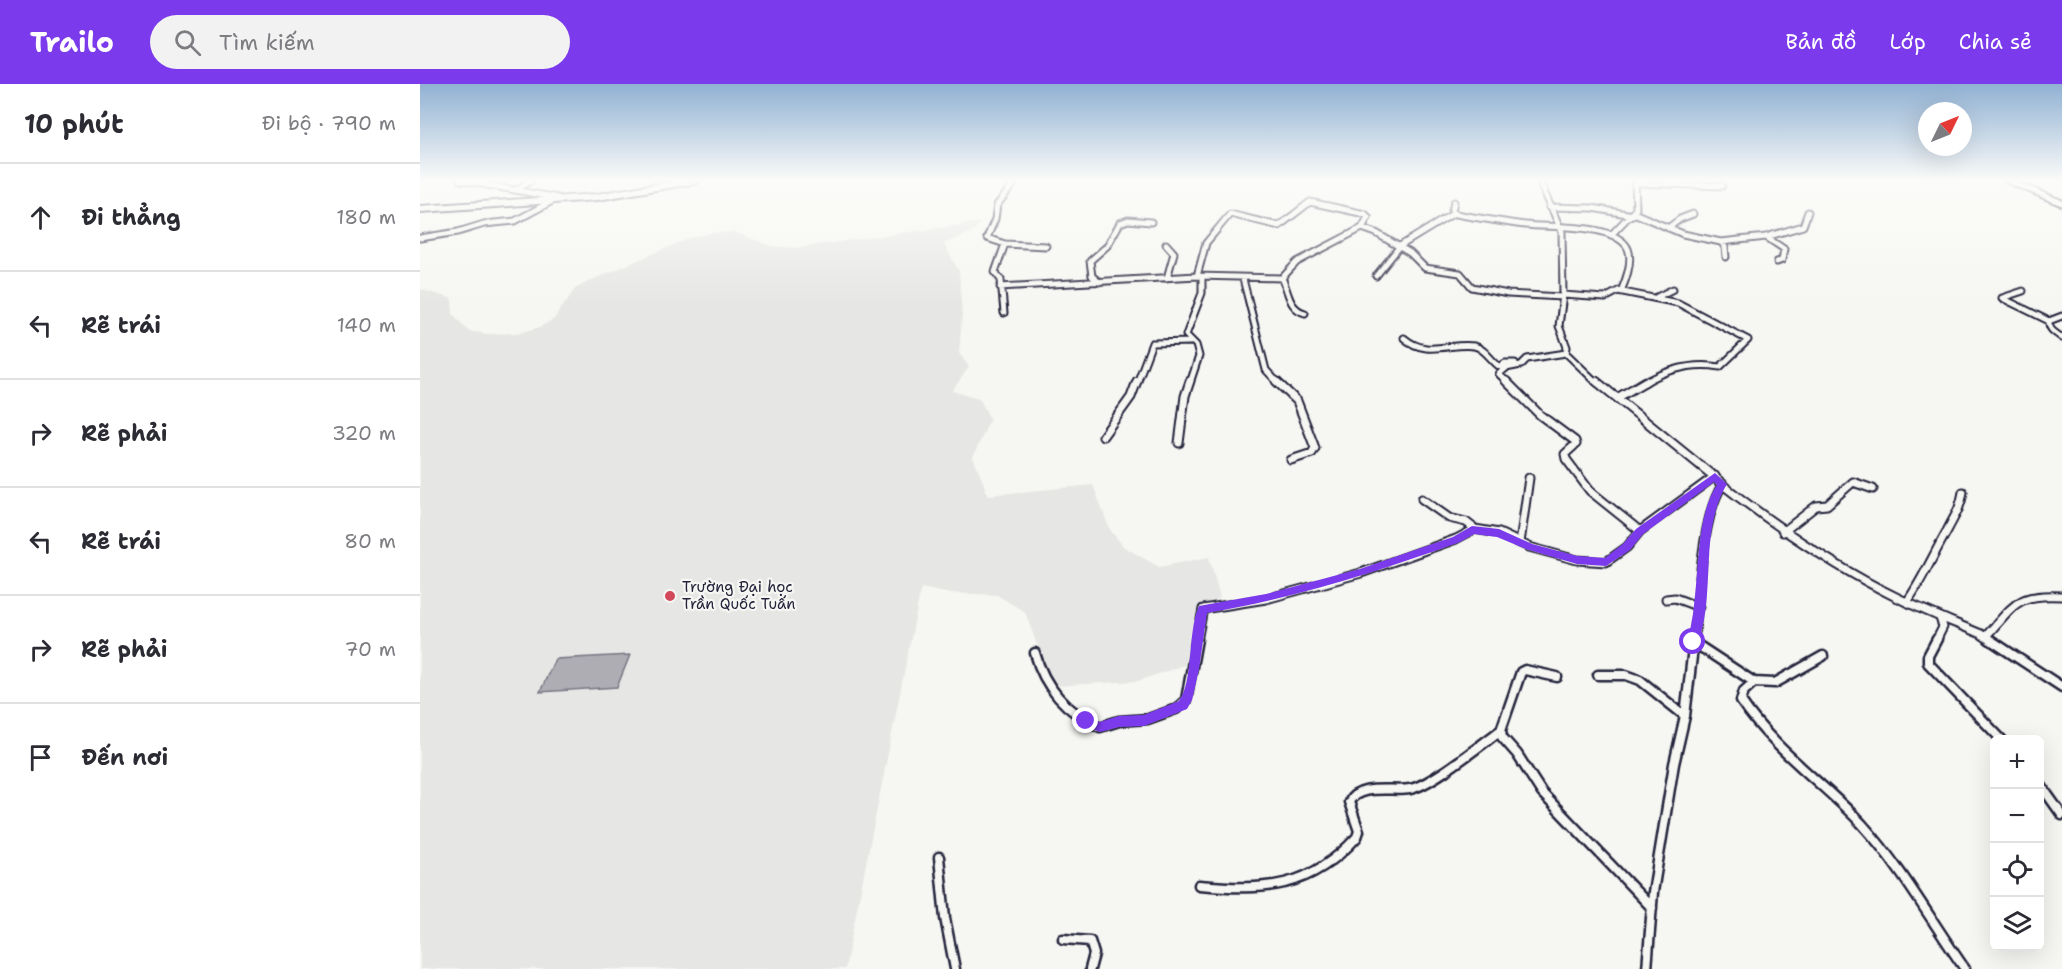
<!DOCTYPE html>
<html lang="vi">
<head>
<meta charset="utf-8">
<style>
  body { margin:0; font-family:"Shantell Sans",sans-serif; background:#f2f2f3; color:#2b2b33 }
  .controls { position:absolute; right:18px; bottom:18px; display:grid; overflow:hidden; border-radius:9px; box-shadow:0 6px 24px #0002 }
  .controls button { width:54px; height:54px; display:grid; place-items:center; padding:0; border:0; border-bottom:2px solid #e1e1e2; background:#fff; color:#2b2b33; font:30px sans-serif }
  .compass { position:absolute; left:1498px; top:18px; width:54px; height:54px; border-radius:50%; background:#fff; box-shadow:0 6px 24px #0002; rotate:47deg }
  .stop { position:absolute; width:18px; height:18px; margin:-14px; border:4px solid #7c3aed; border-radius:50%; background:#fff }
  .stop.end { background:#7c3aed; border-color:#fff; box-shadow:0 2px 6px #0008 }
  .list { margin:0; padding:0; list-style:none }
  h2 { display:flex; justify-content:space-between; align-items:center; height:78px; margin:0; padding:0 24px; font-size:26px }
  h2 small { font-size:20px; font-weight:400; color:#7c7c81 }
  .list li { display:grid; grid-template-columns:39px 1fr auto; gap:18px; align-items:center; box-sizing:border-box; height:108px; padding:0 24px; border-top:2px solid #e1e1e2 }
  .list b { display:block; font-size:22px; white-space:nowrap }
  .list em { font-size:20px; font-style:normal; color:#7c7c81 }
  .icon { flex:none; width:33px; height:33px; fill:none; stroke:currentColor; stroke-width:2; stroke-linecap:round; stroke-linejoin:round }
  .map { position:relative; flex:none; width:1642px; height:885px; overflow:hidden }
  header { display:flex; align-items:center; gap:36px; box-sizing:border-box; height:84px; padding:0 30px; background:#7c3aed; color:#fff }
  header strong { font-size:28px }
  nav { display:flex; gap:33px; margin-inline-start:auto; font-size:21px }
  .search { width:420px; height:54px; background:#f2f2f3; display:flex; align-items:center; gap:15px; box-sizing:border-box; padding:0 21px; border-radius:33px; color:#7c7c81; font-size:22px }
  main { display:flex }
  aside { flex:1; background:#fff }
  .map>svg:first-child { display:block }
</style>
</head>
<body>
<header>
<strong>Trailo</strong>
<div class="search"><svg class="icon" aria-label="search" viewBox="0 0 24 24"><circle cx="10" cy="10" r="6"/><path d="M15 15l6 6"/></svg>Tìm kiếm</div>
<nav><a>Bản đồ</a><a>Lớp</a><a>Chia sẻ</a></nav>
</header>
<main>
<aside>
<h2>10 phút<small>Đi bộ · 790 m</small></h2>
<ul class="list">
<li><svg class="icon" aria-label="ahead" viewBox="0 0 24 24"><path d="M12 20V5M6 11l6-6 6 6"/></svg><div><b>Đi thẳng</b></div><em>180 m</em></li>
<li><svg class="icon" aria-label="left" viewBox="0 0 24 24"><path d="M17 20v-9H6M10 6l-5 5 5 5"/></svg><div><b>Rẽ trái</b></div><em>140 m</em></li>
<li><svg class="icon" aria-label="right" viewBox="0 0 24 24"><path d="M7 20v-9h11M14 6l5 5-5 5"/></svg><div><b>Rẽ phải</b></div><em>320 m</em></li>
<li><svg class="icon" aria-label="left" viewBox="0 0 24 24"><path d="M17 20v-9H6M10 6l-5 5 5 5"/></svg><div><b>Rẽ trái</b></div><em>80 m</em></li>
<li><svg class="icon" aria-label="right" viewBox="0 0 24 24"><path d="M7 20v-9h11M14 6l5 5-5 5"/></svg><div><b>Rẽ phải</b></div><em>70 m</em></li>
<li><svg class="icon" aria-label="arrive" viewBox="0 0 24 24"><path d="M6 21V4h12l-3 4 3 4H6"/></svg><div><b>Đến nơi</b></div></li>
</ul>
</aside>
<div class="map">
<svg width="1642" height="885" viewBox="0 0 1642 885">
  <rect width="100%" height="100%" fill="#f6f6f2"/>
  <filter id="ink" filterUnits="userSpaceOnUse"><feTurbulence type="fractalNoise" baseFrequency=".0167" numOctaves="2"/><feDisplacementMap in="SourceGraphic" scale="12" xChannelSelector="R" yChannelSelector="G"/><feConvolveMatrix kernelMatrix="1 2 1 2 8 2 1 2 1" color-interpolation-filters="sRGB"/></filter>
  <g filter="url(#ink)">
    <path fill="#e6e6e4" d="M561,138L554,147L524,160L539,187L542,233L539,269L549,283L532,307L559,314L570,335L553,373L568,411L673,401L690,446L704,463L739,483L789,473L800,513L776,533L767,580L718,597L632,602L605,528L577,511L526,509L501,504L425,885H0V205L32,215L33,230L48,247L68,250L99,249L120,243L134,235L155,205L174,195L270,154L290,149L314,148L352,162L375,164Z"/>
    <path fill="#adadb3" stroke="#757583" stroke-width="1.5" d="M210,571L197,603L120,608L135,575Z"/>
    <g fill="none" stroke-linecap="round" stroke-linejoin="round">
      <defs>
        <path id="minor-far2" d="M40,96L138,114
          M597,96L577,121L575,135L567,154L585,160L626,162
          M1119,96L1142,148L1143,211L1139,242L1147,263L1146,269L1177,299
          M1587,96L1642,119
          M1216,99L1302,102
          M96,106L112,96
          M1034,118L1032,127L1036,130C1059,134 1082,138 1105,141C1132,144 1186,139 1205,160C1215,171 1207,193 1202,205L1185,214L1143,211
          M1129,123L1172,124L1213,131
          M1214,129L1263,150L1301,158L1346,153L1383,142L1388,128
          M1248,144L1260,135L1273,130
          M1191,151L1216,125L1215,96
          M1346,153L1364,165L1362,176L1357,178
          M0,154L38,148L64,140L95,137L136,115
          M1301,158L1305,163L1306,173
          M746,160L754,169L747,194
          M777,192L786,159L810,130L859,142L890,118L945,130L948,133L942,144
          M956,192L980,162L1034,129
          M823,195L846,286L858,299
          M679,198L672,192L670,177L687,162L700,139L708,136L731,138
          M580,203L777,192L862,194
          M1198,207L1258,219L1328,256L1300,283C1272,278 1248,285 1224,299
          M1603,207L1582,214L1629,237
          M1237,213L1253,205
          M584,229L581,196L575,188L585,160
          M885,229C868,224 869,208 862,194L877,178L942,144L956,149L990,169L1005,184L1040,189L1052,203L1088,210L1142,213
          M1642,232L1629,237C1628,246 1636,249 1642,254
          M984,254C1007,274 1030,258 1054,262C1065,264 1071,277 1080,283L1085,279H1095
          M717,299L732,259L771,258
          M770,299L779,272L776,261L766,251L782,209V193
          M1088,299L1079,290L1086,284L1101,281L1107,275L1146,269"/>
        <path id="minor-far1" d="M856,297L877,317L895,364L892,369L871,376
          M1086,297L1120,331L1155,357L1156,360L1145,370L1146,375L1170,407L1220,447
          M1176,297L1303,400C1281,431 1279,517 1274,557
          M1197,314L1226,297
          M683,352L711,313L717,297
          M759,359L765,312L770,297
          M1299,398C1355,442 1413,482 1476,513C1504,527 1533,538 1561,550L1571,557
          M1002,415L1029,434L1046,438L1055,445
          M1363,448L1396,422L1407,421L1433,398L1453,405
          M1100,459L1109,394
          M1246,515L1255,514L1279,523
          M1487,518C1503,495 1513,471 1527,447C1535,431 1540,426 1543,408
          M1565,553C1594,522 1595,509 1642,512
          M777,557L783,525L846,515L941,489L1036,455L1055,445L1079,449L1109,463L1157,476L1186,478L1207,463L1220,447L1295,392
          M1516,557L1523,543L1520,534"/>
        <path id="minor" d="M1517,555L1508,572V579L1582,656
          M1569,555L1642,603
          M1273,558L1334,598
          M615,569C624,603 647,629 680,643L699,637L728,635L756,625L766,616L777,555
          M1403,572L1355,599L1334,598L1324,607L1321,617C1354,666 1402,698 1442,740C1482,784 1511,837 1545,885
          M1178,591H1206L1220,596L1265,632
          M1137,593L1105,586L1101,588L1081,646L1082,653L1097,670L1122,709L1232,824
          M1620,700L1642,731
          M519,773L525,834L535,885
          M779,801C846,807 890,805 937,753L939,747L929,718C939,699 972,708 990,705C1010,702 1063,659 1081,646
          M643,855L670,857L674,870L670,885
          M1227,885L1233,808L1254,680L1265,632L1274,555"/>
        <path id="tertiary" d="M0,125L177,113L277,96"/>
      </defs>
      <use href="#minor-far2" stroke="#22223b" stroke-width="9"/>
      <use href="#minor-far1" stroke="#22223b" stroke-width="11"/>
      <use href="#minor" stroke="#22223b" stroke-width="13"/>
      <use href="#tertiary" stroke="#22223b" stroke-width="10"/>
      <use href="#minor-far2" stroke="#f6f6f2" stroke-width="5"/>
      <use href="#minor-far1" stroke="#f6f6f2" stroke-width="7"/>
      <use href="#minor" stroke="#f6f6f2" stroke-width="8"/>
      <use href="#tertiary" stroke="#f6f6f2" stroke-width="6"/>
    </g>
  </g>
  <linearGradient id="sky" x2="0" y2="1"><stop stop-color="#90b1d3"/><stop offset="0.44" stop-color="#fbfbf9"/><stop offset="1" stop-color="#fbfbf9" stop-opacity="0"/></linearGradient>
  <rect width="1642" height="219" fill="url(#sky)"/>
  <path fill="#7c3aed" d="M1295,389L1307,400C1278,448 1297,511 1277,561L1273,562L1268,558C1270,545 1273,533 1274,521C1279,485 1277,430 1297,401L1294,398L1223,450L1210,466L1186,482L1157,480L1106,465L1077,453L1054,450L1040,458C956,488 875,514 787,529L779,585L772,616L767,625L724,642L699,643L680,648L662,641L660,637L666,632L680,638L699,632L724,631L759,617C774,596 767,549 779,522L846,510L940,485L1033,453L1052,442L1079,445L1112,460L1157,472L1185,474L1203,460L1216,445Z"/>
  <circle fill="#d1495b" stroke="#f6f6f2" stroke-width="2" cx="250" cy="512" r="6"/>
  <g text-anchor="middle" stroke-width="4.5" stroke-linejoin="round" paint-order="stroke">
    <g font-size="15" fill="#22223b" stroke="#f6f6f2" text-anchor="start">
      <text x="262" y="508">Trường Đại học<tspan x="262" dy="17">Trần Quốc Tuấn</tspan></text>
    </g>
  </g>
</svg>
<div class="controls">
<button>+</button>
<button>−</button>
<button><svg class="icon" aria-label="locate" viewBox="0 0 24 24"><circle cx="12" cy="12" r="6"/><path d="M12 2v4M12 18v4M2 12h4M18 12h4"/></svg></button>
<button><svg class="icon" aria-label="layers" viewBox="0 0 24 24"><path d="M12 4l9 5-9 5-9-5zM3 14l9 5 9-5"/></svg></button>
</div>
<svg class="compass" viewBox="-18 -18 36 36"><path d="M0-13l5 13h-10z" fill="#e53935"/><path d="M0 13l5-13h-10z" fill="#7c7c81"/></svg>
<div class="stop" style="left:1273px;top:558px"></div>
<div class="stop end" style="left:666px;top:637px"></div>
</div>
</main>
</body>
</html>
